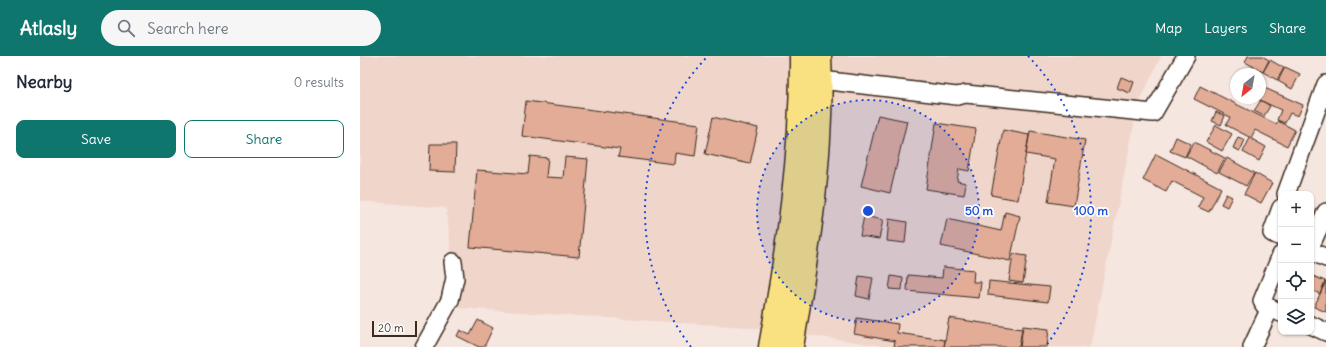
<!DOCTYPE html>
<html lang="en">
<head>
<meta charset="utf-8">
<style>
  body { margin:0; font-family:Delius,sans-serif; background:#f6f6f7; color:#1f2937 }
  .controls { position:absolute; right:12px; bottom:12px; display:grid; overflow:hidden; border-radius:8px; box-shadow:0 1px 3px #0004 }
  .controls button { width:36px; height:36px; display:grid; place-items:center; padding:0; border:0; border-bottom:1px solid #e0e1e3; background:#fff; color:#1f2937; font:20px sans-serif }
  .compass { position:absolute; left:870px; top:12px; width:36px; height:36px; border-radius:50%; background:#fff; box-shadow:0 1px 3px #0004; rotate:211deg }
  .scale { position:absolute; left:12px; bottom:10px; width:45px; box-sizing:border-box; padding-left:4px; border:2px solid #3b2a1e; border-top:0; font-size:11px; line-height:14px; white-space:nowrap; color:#3b2a1e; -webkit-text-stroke:3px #fff; paint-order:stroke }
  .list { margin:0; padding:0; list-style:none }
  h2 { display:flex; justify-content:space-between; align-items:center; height:52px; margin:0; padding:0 16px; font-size:17px }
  h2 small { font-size:13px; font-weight:400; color:#747a83 }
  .actions { display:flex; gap:8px; padding:12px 16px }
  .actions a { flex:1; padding:9px 0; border:1px solid #0f766e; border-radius:8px; text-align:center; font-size:14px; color:#0f766e }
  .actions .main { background:#0f766e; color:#fff }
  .icon { flex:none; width:22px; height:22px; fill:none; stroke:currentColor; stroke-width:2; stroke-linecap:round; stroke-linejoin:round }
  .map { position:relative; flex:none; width:966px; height:291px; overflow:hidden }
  header { display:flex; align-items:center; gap:24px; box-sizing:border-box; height:56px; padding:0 20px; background:#0f766e; color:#fff }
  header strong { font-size:19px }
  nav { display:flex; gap:22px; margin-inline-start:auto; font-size:14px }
  .search { width:280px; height:36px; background:#f6f6f7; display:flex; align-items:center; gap:10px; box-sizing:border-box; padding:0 14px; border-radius:22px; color:#747a83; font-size:15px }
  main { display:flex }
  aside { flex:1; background:#fff }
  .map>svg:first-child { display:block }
</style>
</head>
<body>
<header>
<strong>Atlasly</strong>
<div class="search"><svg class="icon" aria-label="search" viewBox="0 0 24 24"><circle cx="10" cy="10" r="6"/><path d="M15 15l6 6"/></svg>Search here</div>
<nav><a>Map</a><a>Layers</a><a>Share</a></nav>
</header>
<main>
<aside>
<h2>Nearby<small>0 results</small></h2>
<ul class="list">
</ul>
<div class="actions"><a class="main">Save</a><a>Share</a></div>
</aside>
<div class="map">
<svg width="966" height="291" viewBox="0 0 966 291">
  <rect width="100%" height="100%" fill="#f6e6e0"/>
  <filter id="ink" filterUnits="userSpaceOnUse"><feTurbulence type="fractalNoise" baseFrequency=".025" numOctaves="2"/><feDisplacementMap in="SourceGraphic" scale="8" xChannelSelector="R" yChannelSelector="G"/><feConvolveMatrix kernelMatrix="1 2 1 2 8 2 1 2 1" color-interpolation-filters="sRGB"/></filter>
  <g filter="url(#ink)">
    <path fill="#f0d5ca" d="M0,0H801L778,49L730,291H533L385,271L98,252L86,152L0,145Z"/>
    <path fill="#e2ac97" stroke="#3b2a1e" d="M888,0H902L909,4L903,16L885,6Z
      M910,4L924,12L917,24L903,16Z
      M925,11L940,18L932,33L918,25Z
      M761,21L774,26L770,37L757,32Z
      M840,30L916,68L918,65L935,74L927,90L895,74L891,82L866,69L870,61L834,43Z
      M900,30L943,49L938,60L930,57L925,67L917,64L921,54L895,42H900Z
      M901,44L910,50L904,60L894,55Z
      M166,45L339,68L335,100L315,97L314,108L258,101L260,93L162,80Z
      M856,56L865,60L861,69L852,65Z
      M518,59L547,65L530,137L501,130Z
      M353,61L398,72L390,108L345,98Z
      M576,67L616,73L609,115L599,113L597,125L606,127L604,139L566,133Z
      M856,69L872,78L862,95L846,86Z
      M643,74L669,79L658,144L631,139Z
      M670,75L725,84L714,150L688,146L695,103L666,98Z
      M816,81L831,88L825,101L810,95Z
      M878,81L885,84L880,95L873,92Z
      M890,82L906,91L899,105L883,96Z
      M834,86L865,102L857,117L826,100Z
      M70,88H96L95,116L69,115Z
      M796,98L861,132L849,156L838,151L843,141L812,125L806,136L783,124Z
      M170,100L188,102L186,121L203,122L205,101L228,103L219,201L110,191L117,114L168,118Z
      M867,102L894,117L886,130L859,116Z
      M895,117L912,127L901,147L884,138Z
      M866,138L872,141L867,151L861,148Z
      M645,156L660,160L650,205L581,190L587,163L641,175Z
      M504,160L523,164L519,183L500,180Z
      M529,163L547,166L545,187L527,185Z
      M653,198L667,200L663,227L649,225Z
      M583,211L614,214L613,226H621L619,242L547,235L548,219L582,222Z
      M499,220L513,222L509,243L496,240Z
      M531,220L543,222L542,234L529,233Z
      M953,220L965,225L960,238L951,234Z
      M629,225L690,231L688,246L628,239Z
      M966,225V256L954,251Z
      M497,262L538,268L537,277L585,284L584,291H534L535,285L494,278Z
      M589,262L662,273L659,291H584Z
      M118,264L133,272L124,291H119L97,280L100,274L110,279Z
      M663,270L689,273L687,291H660Z"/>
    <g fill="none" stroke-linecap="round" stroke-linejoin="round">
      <defs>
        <path id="street" d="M461,24L597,40L606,38L793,57L826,0
          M926,138L966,28
          M921,152L912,177L921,181
          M951,189L966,156
          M951,195L966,202
          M921,199L902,245L904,249L921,257
          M951,269L966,276
          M64,291L90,244L95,222L93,206
          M892,291L910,252"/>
        <path id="primary" d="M410,291C427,195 442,98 441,0
          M432,291C448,195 464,98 460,0"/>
      </defs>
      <use href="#street" stroke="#3b2a1e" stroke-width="20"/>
      <use href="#primary" stroke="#3b2a1e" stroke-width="25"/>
      <use href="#street" stroke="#fff" stroke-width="17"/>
      <use href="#primary" stroke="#f9e181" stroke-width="22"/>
    </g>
  </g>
  <circle cx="508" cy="155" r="111" fill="#1d4ed8" fill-opacity=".12"/>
  <g fill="none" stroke="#1d4ed8" stroke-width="2" stroke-dasharray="2 4">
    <circle cx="508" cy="155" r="111"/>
    <path d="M331 291A223 223 0 0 1 348 0M668 0A223 223 0 0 1 685 291"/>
  </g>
  <circle cx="508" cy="155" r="6" fill="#1d4ed8" stroke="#fff" stroke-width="2"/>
  <g font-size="12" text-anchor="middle" font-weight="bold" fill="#1d4ed8" stroke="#fff" stroke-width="3.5" stroke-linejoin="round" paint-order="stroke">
    <text x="619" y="159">50 m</text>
    <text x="731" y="159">100 m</text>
  </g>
</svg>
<div class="controls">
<button>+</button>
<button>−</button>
<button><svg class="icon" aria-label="locate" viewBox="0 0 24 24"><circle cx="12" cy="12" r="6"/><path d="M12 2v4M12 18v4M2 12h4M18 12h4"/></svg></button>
<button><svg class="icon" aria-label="layers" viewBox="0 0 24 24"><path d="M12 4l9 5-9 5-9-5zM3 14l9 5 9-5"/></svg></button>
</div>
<svg class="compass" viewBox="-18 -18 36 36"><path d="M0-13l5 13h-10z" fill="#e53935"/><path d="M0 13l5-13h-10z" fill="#747a83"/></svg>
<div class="scale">20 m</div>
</div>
</main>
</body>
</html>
